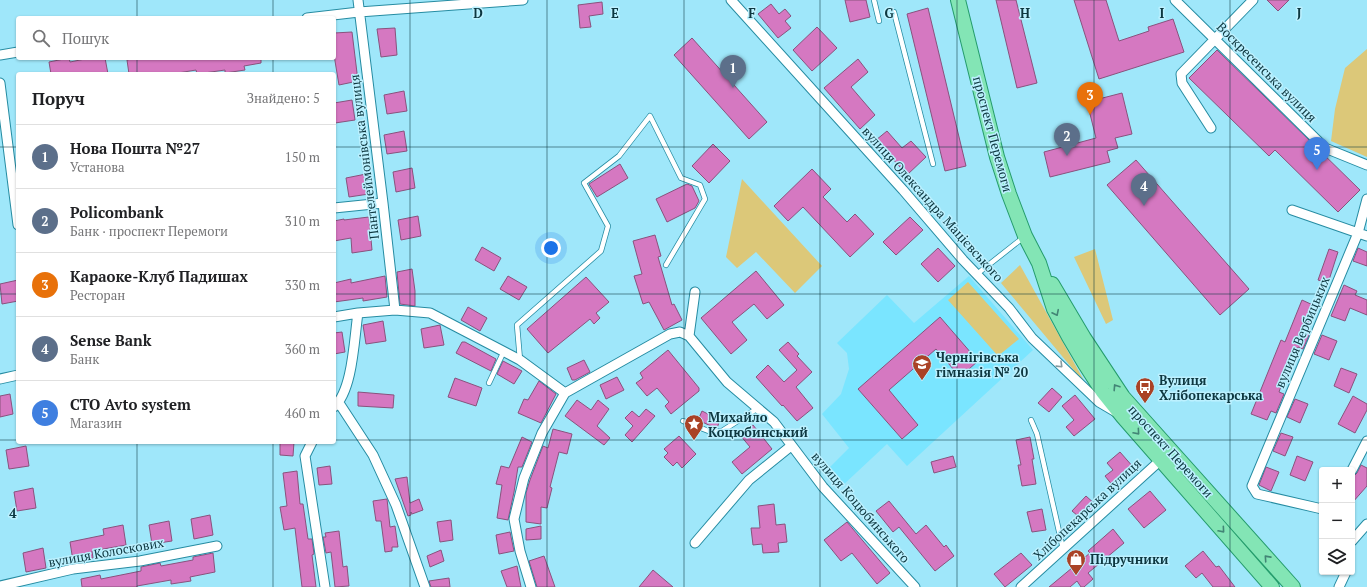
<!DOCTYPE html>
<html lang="uk">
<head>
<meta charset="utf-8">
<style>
  body { margin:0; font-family:"PT Serif",serif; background:#f2f2f2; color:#202124 }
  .controls { position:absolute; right:12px; bottom:12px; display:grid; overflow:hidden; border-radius:4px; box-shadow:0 1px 3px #0004 }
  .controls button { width:36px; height:36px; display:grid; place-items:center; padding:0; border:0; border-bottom:1px solid #e0e0e0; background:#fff; color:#202124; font:20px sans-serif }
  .you { position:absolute; left:551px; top:248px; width:14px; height:14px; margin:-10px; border:3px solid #fff; border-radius:50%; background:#1a73e8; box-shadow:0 0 0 6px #1a73e833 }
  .badge { display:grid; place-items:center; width:26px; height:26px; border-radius:50%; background:#aa4226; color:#fff; font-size:13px; font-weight:700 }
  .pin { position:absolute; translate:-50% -33px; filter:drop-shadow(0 1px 2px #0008) }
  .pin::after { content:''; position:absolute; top:21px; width:14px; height:12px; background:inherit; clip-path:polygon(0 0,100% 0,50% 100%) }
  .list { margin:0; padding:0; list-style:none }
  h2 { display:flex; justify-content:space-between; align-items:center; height:52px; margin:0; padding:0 16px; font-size:17px }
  h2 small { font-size:13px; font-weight:400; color:#757577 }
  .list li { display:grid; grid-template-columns:26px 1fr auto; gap:12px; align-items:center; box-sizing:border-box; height:64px; padding:0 16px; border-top:1px solid #e0e0e0 }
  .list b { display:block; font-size:15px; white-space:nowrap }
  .list p { margin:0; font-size:13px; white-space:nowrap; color:#757577 }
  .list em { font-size:13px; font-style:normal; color:#757577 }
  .icon { flex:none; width:22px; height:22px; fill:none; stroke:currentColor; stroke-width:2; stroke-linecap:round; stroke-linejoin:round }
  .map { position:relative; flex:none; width:1367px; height:587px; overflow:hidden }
  .search { position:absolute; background:#fff; box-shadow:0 1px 3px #0004; left:16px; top:16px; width:320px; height:44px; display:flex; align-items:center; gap:10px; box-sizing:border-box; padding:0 14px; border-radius:4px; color:#757577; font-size:15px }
  .panel { position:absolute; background:#fff; box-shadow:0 1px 3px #0004; left:16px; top:72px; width:320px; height:372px; border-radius:4px }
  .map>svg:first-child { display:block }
</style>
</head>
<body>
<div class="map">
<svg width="1367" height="587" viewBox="0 0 1367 587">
  <rect width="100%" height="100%" fill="#9fe7fa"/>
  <path fill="#7ae5ff" d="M969,276L1033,350L907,466L887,444L841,487L827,470L849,448L822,414L841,394L849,369L847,353L837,343L887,295L914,323Z"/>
  <path fill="#dcc879" d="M1367,49V157L1331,141L1335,109L1345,68Z
    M742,179L822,266L795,293L756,252L737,268L726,257Z
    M1095,249L1113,320L1106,324L1074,257Z
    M1020,265L1087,386L1001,283Z
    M968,282L1019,339L998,356L948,300Z"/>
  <path fill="#d578c1" stroke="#89527d" d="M845,0H866L870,17L850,22Z
    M996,0H1016L1037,83L1017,88Z
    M1074,0H1106L1119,41L1149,31L1148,27L1173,19L1184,52L1099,79Z
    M1267,0H1289L1278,11Z
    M602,2L603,14L589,16L591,27L580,28L578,5Z
    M771,4L779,14L785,9L791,16L785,21L791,28L778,38L758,14Z
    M928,8L966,166L945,171L907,14Z
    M817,27L837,48L812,71L793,50Z
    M395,28L397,55L381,57L377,29Z
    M352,32L358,81L339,85L334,55V33Z
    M692,38L767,122L749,139L674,55Z
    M1217,50L1360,190L1338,212L1275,150L1269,156L1189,78Z
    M69,58L70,62L90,58H105L108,74H51L49,62Z
    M137,58H261V63L244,66L245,70L225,73V70L197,74L196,70L172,74H129L127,60Z
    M858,59L868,72L851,87L875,115L860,129L824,88Z
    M404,91L407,111L387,114L384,95Z
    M1122,93L1132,134L1115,138L1118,148L1107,151L1110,162L1050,177L1044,152L1096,138L1087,102Z
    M352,100L355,120L335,123L334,103Z
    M404,131L407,151L387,154L384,135Z
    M887,131L902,148L911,141L926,157L907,175L876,140Z
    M713,144L730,161L709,183L692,166Z
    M1136,160L1249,289L1220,315L1107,185Z
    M620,164L628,178L597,197L589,184Z
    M412,168L415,188L396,192L393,172Z
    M812,169L831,189L823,197L847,222L855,214L874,234L850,257L803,207L788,221L774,206Z
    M366,174L369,194L349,197L346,178Z
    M687,184L692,186L699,201L695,208L667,222L656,199Z
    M418,216L421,236L401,240L398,220Z
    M369,217L372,250L352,253L351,238L334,241V221L344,219V220Z
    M910,217L923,230L896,255L883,242Z
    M655,235L661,256L658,257L672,305L674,304L682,320L664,330L649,302L643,304L634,276L642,274L633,241Z
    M482,247L501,258L494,271L475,260Z
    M938,248L955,266L938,282L921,264Z
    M1358,248L1367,252V266L1353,261Z
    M1329,249L1338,252L1328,283L1318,280Z
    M412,269L415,291V306L400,304L397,272Z
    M756,271L784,305L767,319L754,304L732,322L747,340L731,354L701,318Z
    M385,276L387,297L363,301V298L334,302V283L351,279V283Z
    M508,276L527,287L519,300L500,289Z
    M586,277L609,302L596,313L600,318L594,324L590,319L548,353L527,329Z
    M18,280V301L2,304L0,284Z
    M1344,285L1357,291L1355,295L1367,300V315L1350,308L1345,321L1331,316Z
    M1302,300L1315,306L1306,329L1311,331L1303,349L1298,347L1289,371L1287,370L1279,392L1284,394L1276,413L1271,411L1267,420L1251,414L1281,340L1285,342Z
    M468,307L487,318L480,331L461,320Z
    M940,317L978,361L960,377L936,349L889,390L918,425L902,439L858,389Z
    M383,321L386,341L366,344L363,325Z
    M440,325L444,345L424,348L421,329Z
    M342,332L345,352L334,354V333Z
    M1322,335L1337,341L1329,360L1314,354Z
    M462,342H465L496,359L491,371L456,353Z
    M788,342L799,354L797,356L812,372L796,387L813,408L797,421L783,405L782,406L756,377L768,365L784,382L797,370L779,350Z
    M668,350L699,388V391L671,414L665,406L669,402L657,388L647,396L636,383L643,378L640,373Z
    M584,360L590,372L575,380H572L567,368Z
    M503,361L522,371L514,384L497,374Z
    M1341,368L1357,374L1349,393L1334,386Z
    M617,377L624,390L606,399L600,385Z
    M455,378L482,388L476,406L448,397Z
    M539,381L556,394L541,423L518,413L524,399L528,400Z
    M1052,388L1062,397L1049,412L1038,403Z
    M358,392L394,395L393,408L358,406Z
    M10,394L13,414L0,417V396Z
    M1075,395L1095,419L1074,436L1066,427L1074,420L1062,406Z
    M1353,396L1367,404V410L1355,433L1338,424Z
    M1295,399L1308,404L1300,423L1287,417Z
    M577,400L591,410L598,400L609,409L597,426L610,438L604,445L565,416Z
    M646,409L655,416L632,442L625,435L633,426L625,418L632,411L639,417Z
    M702,411L720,420L717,428H715L698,420Z
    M753,425L772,449L742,474L732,462L750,447L740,435Z
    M553,429L572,434L567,454L559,452L550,487L552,488L547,508L541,507V524L526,522V493L530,480L543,446L548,448Z
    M1281,433L1293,437L1285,456L1273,451Z
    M679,436L696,454L682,468L677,462L673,466L664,457L668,453L664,449Z
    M522,437L532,442L522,467H518L514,492L508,520L497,518L502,485L496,484L501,466L509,468Z
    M1030,437L1034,459H1032L1036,484L1022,486L1018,465H1021L1016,440Z
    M280,442H294L293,456L280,455Z
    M26,446L29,466L9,469L6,450Z
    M1120,452L1134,468L1113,486L1105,476L1113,470L1107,463Z
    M953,456L956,467L934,473L931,462Z
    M1297,456L1313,462L1305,481L1290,475Z
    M1361,465L1367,468V486L1352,503V478L1357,473Z
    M330,466L332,484L319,485L317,468Z
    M1266,467L1279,472L1271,491L1259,485Z
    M297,471L300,504H303L308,539H312L314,554L312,555L316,587H302L295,528L284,530L280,507L287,506L283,473Z
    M407,477L410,503L419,499L423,510L412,514L411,512V515L408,516L395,479Z
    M33,488L36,508L17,511L14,492Z
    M1150,491L1166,510L1144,528L1128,509Z
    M1086,496L1096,505L1083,520L1072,511Z
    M387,499L390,527L395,526L398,547H392V551L385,552L381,521H376L373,501Z
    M889,501L916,534L926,525L944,547L946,545L954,556L935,571L899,527L893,532L876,511Z
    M774,504L776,525L785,524L787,542L778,543L779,552L763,553L762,544L753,545L751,528H760L758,506Z
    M1042,509L1046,530L1032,532L1027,512Z
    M210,515L213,535L194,539L191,519Z
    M451,520L453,540L440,542L437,522Z
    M169,521L172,541L152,544L149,525Z
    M847,522L890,573L877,584L852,553L841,561L824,540Z
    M123,525L126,545L92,551L93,558L73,561L70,542L104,535L103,529Z
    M541,526V539L526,540V529Z
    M1113,529L1124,543L1088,573L1093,579L1084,587H1081L1077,581L1070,587H1049L1090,553L1088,551Z
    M339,531L343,567L347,566L349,586L335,587L331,552L326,553L323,537H326L325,533Z
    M510,532L514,551L499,554L496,535Z
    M43,548L46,568L26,572L23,553Z
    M441,550L444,561L430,567L427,556Z
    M1203,551L1216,567L1219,566L1235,587H1213L1202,573L1196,578L1185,566Z
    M213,553L215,572L190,577L191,581L171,584V580L137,586V587H82L81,579L100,575L101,579L141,571V567L160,563L161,566L193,560V557Z
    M1021,553L1032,565L1005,587L994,574Z
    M544,556L555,587H537L529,561Z
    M517,566L521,587H507L501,571Z
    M653,570L673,587H639Z
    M449,578L450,587H431L429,581Z"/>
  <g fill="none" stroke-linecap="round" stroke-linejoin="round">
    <defs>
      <path id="lane" d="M874,0L879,21
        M894,12L933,164
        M977,274L1024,237
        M520,360L517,325L601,251L608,226L584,183L619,156L650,116L681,178L700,185L705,199L666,265
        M489,383L504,351
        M1031,420L1037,434L1063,549
        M683,421L711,432L722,431L758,408"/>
      <path id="street" d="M358,0L383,203L395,310
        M731,0L903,190L963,260L1009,308L1032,338L1099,402L1116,412
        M1175,0L1325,148L1367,165
        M307,18L359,12L523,0
        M0,55L18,52
        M0,83L18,225
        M1211,128L1182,83L1181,74L1253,0
        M334,208L383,203
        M1292,210L1367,236
        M695,292L689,336L727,382L774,422L823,487L915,587
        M334,317L358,313L395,310L430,313L520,360L565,393
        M0,379L18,375
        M339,403L373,455L396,505L425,587
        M334,407C353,390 354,339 358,313
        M312,442L305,456L325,587
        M1352,470L1367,441
        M1322,509L1257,494L1252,486L1358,233L1367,199
        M1352,541L1367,524
        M695,543L749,480L791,446
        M0,586L73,569L140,561L217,546
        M531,587L520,551L514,519L524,478L542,433L565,393L670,334L680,332L689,336
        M1021,587L1164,457
        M1339,587L1346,572"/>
      <path id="primary" d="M958,0L997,157L1009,194L1025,236L1039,263L1054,309L1069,337L1085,364L1103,392L1123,417L1272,587
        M1052,284L1084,338L1123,397L1293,587"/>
    </defs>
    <use href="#lane" stroke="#268ca2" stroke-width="6"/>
    <use href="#street" stroke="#268ca2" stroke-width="11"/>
    <use href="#primary" stroke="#249c6c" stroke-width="16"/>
    <use href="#lane" stroke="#fff" stroke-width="4.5"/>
    <use href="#street" stroke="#fff" stroke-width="9"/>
    <use href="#primary" stroke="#83e5b5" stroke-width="14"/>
  </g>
  <defs><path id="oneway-chevron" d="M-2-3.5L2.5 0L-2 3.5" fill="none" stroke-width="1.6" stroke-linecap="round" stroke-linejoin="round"/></defs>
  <g stroke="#428575">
    <use href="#oneway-chevron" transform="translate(1056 313) rotate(64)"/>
    <use href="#oneway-chevron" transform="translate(1116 387) rotate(-123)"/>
    <use href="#oneway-chevron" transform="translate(1137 432) rotate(49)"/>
    <use href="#oneway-chevron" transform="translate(1222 530) rotate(49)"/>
    <use href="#oneway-chevron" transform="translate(1267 558) rotate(-132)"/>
  </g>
  <use stroke="#869ba0" href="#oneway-chevron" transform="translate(1060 365) rotate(44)"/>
  <path fill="none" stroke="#0d3740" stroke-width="1" stroke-opacity="0.55" d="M137,0V18M273,0V18M410,0V587M547,0V587M684,0V587M820,0V587M957,0V587M1094,0V587M1230,0V587M137,58V74M273,58V74M0,147H18M334,147H1367M0,294H18M334,294H1367M0,440H18M334,440H1367M137,442V587M273,442V587"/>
  <defs>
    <symbol id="school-pin" viewBox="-11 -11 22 30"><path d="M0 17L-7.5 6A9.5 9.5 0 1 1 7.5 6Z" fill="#aa4226" stroke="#bcf1ff"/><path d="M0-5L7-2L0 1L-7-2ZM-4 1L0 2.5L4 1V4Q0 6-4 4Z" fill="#fff"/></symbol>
    <symbol id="bus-pin" viewBox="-11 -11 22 30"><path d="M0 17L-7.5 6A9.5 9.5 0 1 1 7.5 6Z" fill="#aa4226" stroke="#bcf1ff"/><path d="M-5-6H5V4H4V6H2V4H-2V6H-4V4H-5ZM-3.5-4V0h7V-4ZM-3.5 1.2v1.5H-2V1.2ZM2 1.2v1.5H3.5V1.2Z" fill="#fff"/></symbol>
    <symbol id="sight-pin" viewBox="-11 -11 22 30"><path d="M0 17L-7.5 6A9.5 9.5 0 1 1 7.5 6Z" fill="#aa4226" stroke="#bcf1ff"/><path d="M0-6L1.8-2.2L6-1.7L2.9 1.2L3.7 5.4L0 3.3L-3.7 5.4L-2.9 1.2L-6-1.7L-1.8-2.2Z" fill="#fff"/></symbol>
    <symbol id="shop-pin" viewBox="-11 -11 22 30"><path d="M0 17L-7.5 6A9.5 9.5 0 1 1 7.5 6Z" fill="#aa4226" stroke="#bcf1ff"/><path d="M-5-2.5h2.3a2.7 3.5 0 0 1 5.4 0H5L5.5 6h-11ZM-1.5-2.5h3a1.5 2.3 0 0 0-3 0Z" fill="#fff"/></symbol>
  </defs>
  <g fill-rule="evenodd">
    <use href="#school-pin" x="911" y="353" width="22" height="30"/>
    <use href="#bus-pin" x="1134" y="376" width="22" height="30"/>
    <use href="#sight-pin" x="683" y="413" width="22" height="30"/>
    <use href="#shop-pin" x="1065" y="548" width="22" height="30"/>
  </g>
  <g text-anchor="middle" stroke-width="3" stroke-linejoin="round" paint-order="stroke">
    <g font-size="13" fill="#0d3740" stroke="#bcf1ff">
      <text transform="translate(1267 72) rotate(45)" y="5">Воскресенська вулиця</text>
      <text transform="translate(993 134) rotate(75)" y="5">проспект Перемоги</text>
      <text transform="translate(364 157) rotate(-97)" y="5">Пантелеймонівська вулиця</text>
      <text transform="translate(933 204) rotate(48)" y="5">вулиця Олександра Мацієвського</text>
      <text transform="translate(1302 332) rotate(-67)" y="5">вулиця Вербицьких</text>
      <text transform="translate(1171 451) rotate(48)" y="5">проспект Перемоги</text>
      <text transform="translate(861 507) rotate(49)" y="5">вулиця Коцюбинського</text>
      <text transform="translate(1087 509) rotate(-43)" y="5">Хлібопекарська вулиця</text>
      <text transform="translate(106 552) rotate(-10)" y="5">вулиця Колоскових</text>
    </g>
    <g font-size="13" font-weight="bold" fill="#0d3740" stroke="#bcf1ff" text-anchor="start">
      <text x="936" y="362">Чернігівська<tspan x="936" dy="15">гімназія № 20</tspan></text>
      <text x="1159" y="385">Вулиця<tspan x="1159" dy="15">Хлібопекарська</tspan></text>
      <text x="708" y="422">Михайло<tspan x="708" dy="15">Коцюбинський</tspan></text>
      <text x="1090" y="564">Підручники</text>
    </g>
  </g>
  <g font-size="13" text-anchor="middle" font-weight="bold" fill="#0d3740" stroke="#bcf1ff" stroke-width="3" stroke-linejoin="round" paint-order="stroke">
    <text x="478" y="18">D</text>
    <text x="615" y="18">E</text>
    <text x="752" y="18">F</text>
    <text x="889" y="18">G</text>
    <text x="1025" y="18">H</text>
    <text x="1162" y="18">I</text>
    <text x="1299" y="18">J</text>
    <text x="13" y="518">4</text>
  </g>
</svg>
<div class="controls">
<button>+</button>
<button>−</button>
<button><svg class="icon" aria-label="layers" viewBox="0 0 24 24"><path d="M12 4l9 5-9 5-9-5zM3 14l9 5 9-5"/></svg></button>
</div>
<div class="you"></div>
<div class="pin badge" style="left:733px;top:88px;background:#5c6f8a">1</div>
<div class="pin badge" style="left:1067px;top:156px;background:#5c6f8a">2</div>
<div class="pin badge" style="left:1090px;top:115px;background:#e8710a">3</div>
<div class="pin badge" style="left:1144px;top:206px;background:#5c6f8a">4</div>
<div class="pin badge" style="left:1317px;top:170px;background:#3f7fe0">5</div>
<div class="search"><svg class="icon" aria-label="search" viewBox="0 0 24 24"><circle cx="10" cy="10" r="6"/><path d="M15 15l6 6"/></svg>Пошук</div>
<section class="panel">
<h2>Поруч<small>Знайдено: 5</small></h2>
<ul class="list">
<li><span class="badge" style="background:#5c6f8a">1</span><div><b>Нова Пошта №27</b><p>Установа</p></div><em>150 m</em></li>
<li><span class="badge" style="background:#5c6f8a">2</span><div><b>Policombank</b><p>Банк · проспект Перемоги</p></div><em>310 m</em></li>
<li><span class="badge" style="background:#e8710a">3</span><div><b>Караоке-Клуб Падишах</b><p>Ресторан</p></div><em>330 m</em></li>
<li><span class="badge" style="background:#5c6f8a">4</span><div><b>Sense Bank</b><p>Банк</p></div><em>360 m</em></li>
<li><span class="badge" style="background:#3f7fe0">5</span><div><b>СТО Avto system</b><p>Магазин</p></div><em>460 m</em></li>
</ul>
</section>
</div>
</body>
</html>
